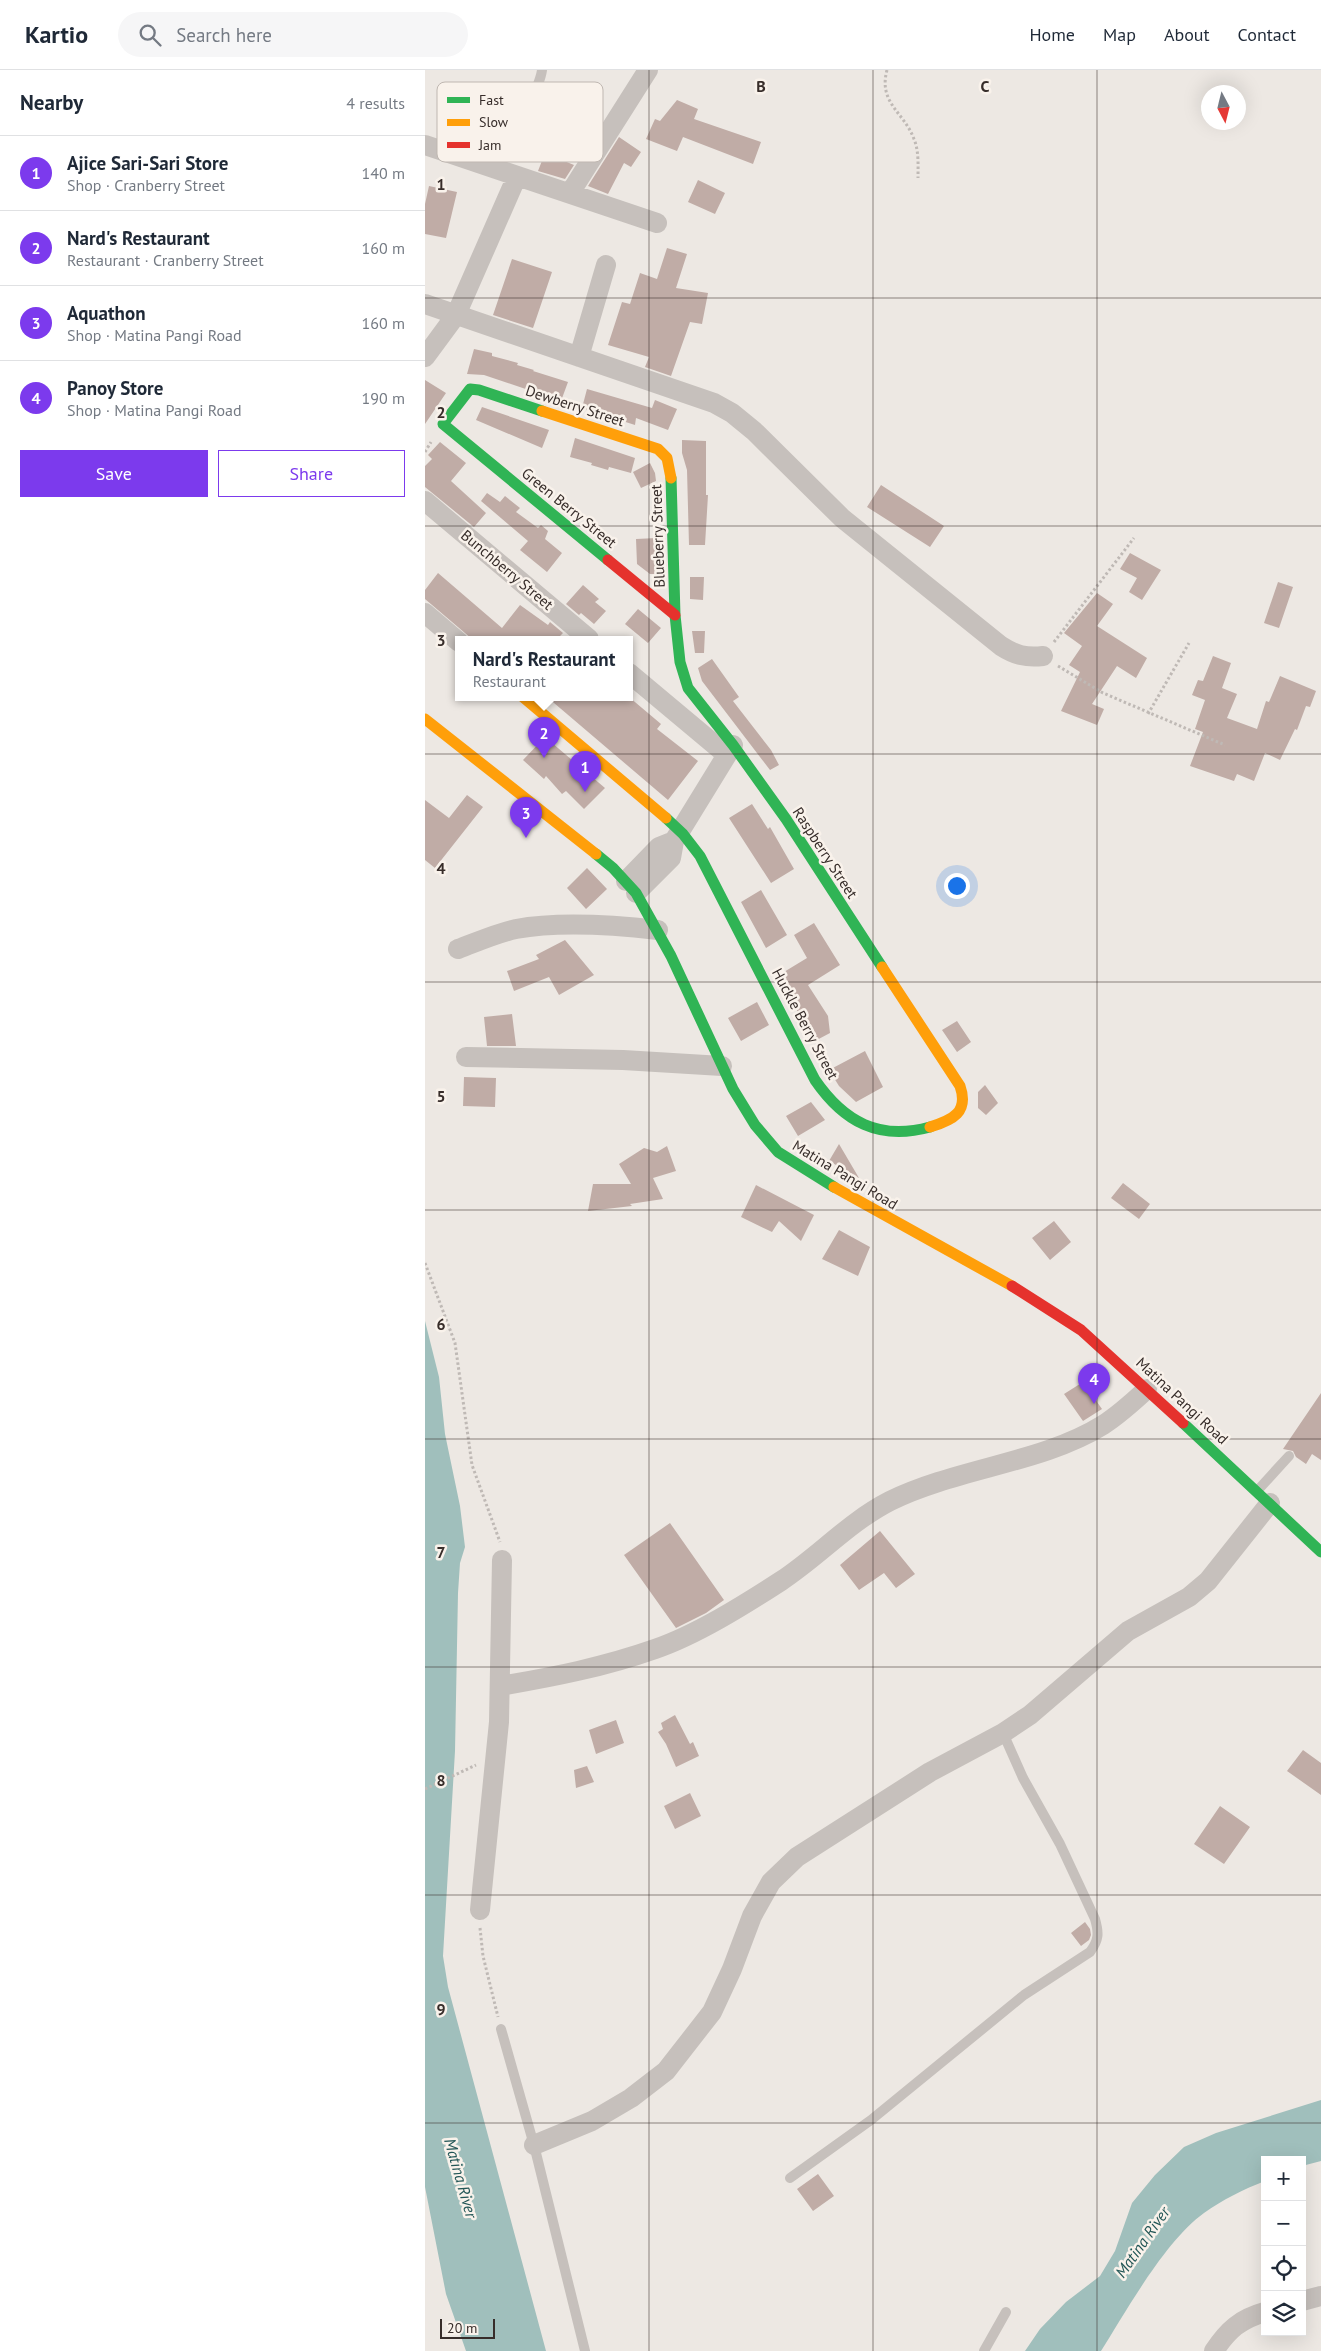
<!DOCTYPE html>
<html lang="en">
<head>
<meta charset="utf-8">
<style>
  body { margin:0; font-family:"PT Sans",sans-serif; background:#f6f6f7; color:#1f2937 }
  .controls { position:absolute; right:15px; bottom:15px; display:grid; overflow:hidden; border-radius:0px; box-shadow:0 5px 20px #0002 }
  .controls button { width:45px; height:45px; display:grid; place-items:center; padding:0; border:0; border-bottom:1px solid #e0e1e3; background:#fff; color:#1f2937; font:25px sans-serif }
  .compass { position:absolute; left:776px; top:15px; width:45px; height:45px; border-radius:50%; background:#fff; box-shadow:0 5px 20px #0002; rotate:173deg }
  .scale { position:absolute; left:15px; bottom:12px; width:55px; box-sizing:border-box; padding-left:5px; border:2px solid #372d2a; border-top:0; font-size:14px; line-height:18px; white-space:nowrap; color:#372d2a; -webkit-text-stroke:4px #f9f2eb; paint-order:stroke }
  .you { position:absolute; left:531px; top:815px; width:18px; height:18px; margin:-12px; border:4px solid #fff; border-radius:50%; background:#1a73e8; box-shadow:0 0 0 8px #1a73e833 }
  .badge { display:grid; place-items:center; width:32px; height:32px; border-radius:50%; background:#7c3aed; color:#fff; font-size:16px; font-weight:700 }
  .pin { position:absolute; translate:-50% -41px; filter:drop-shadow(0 1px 2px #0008) }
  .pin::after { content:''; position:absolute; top:26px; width:18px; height:15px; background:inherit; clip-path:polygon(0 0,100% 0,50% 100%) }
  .popup { position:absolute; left:30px; top:566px; width:178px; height:65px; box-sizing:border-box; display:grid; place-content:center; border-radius:0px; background:#fff; filter:drop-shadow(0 1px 4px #0005); font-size:16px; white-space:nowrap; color:#747a83 }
  .popup b { font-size:19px; color:#1f2937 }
  .popup::after { content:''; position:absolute; left:50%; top:100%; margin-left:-10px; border:10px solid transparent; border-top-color:#fff }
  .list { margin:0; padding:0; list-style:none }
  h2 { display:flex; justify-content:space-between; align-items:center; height:65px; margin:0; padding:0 20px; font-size:21px }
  h2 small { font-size:16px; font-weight:400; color:#747a83 }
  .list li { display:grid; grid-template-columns:32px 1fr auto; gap:15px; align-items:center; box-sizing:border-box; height:75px; padding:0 20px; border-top:1px solid #e0e1e3 }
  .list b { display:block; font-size:19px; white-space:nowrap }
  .list p { margin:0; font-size:16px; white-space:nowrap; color:#747a83 }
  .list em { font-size:16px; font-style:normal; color:#747a83 }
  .actions { display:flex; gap:10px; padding:15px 20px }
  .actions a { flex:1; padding:11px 0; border:1px solid #7c3aed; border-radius:0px; text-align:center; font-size:18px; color:#7c3aed }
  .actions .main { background:#7c3aed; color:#fff }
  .icon { flex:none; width:28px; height:28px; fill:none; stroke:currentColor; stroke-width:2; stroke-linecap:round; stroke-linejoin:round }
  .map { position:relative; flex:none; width:896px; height:2281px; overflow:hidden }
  header { display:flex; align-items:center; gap:30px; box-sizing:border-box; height:70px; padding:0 25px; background:#fff; border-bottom:1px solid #e0e1e3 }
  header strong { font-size:24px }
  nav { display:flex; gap:28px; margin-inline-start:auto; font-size:18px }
  .search { width:350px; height:45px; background:#f6f6f7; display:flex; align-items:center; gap:12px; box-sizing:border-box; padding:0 18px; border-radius:28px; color:#747a83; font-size:19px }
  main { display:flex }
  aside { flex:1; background:#fff }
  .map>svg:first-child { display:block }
</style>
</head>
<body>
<header>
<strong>Kartio</strong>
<div class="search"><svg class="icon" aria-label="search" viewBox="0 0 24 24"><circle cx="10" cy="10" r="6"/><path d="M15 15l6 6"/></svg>Search here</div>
<nav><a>Home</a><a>Map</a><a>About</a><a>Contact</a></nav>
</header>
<main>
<aside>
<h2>Nearby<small>4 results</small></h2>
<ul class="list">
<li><span class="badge">1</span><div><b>Ajice Sari-Sari Store</b><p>Shop · Cranberry Street</p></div><em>140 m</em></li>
<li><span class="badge">2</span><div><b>Nard's Restaurant</b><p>Restaurant · Cranberry Street</p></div><em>160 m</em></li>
<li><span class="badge">3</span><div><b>Aquathon</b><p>Shop · Matina Pangi Road</p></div><em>160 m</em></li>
<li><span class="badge">4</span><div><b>Panoy Store</b><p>Shop · Matina Pangi Road</p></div><em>190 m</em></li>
</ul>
<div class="actions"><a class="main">Save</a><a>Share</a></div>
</aside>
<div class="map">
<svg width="896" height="2281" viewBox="0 0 896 2281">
  <rect width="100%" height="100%" fill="#ede8e3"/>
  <path fill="#a0bfbc" d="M0,1251L14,1307L20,1364L35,1436L40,1477L35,1493L33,1523L30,1681L18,1886L23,1917L121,2281H41L21,2224L0,2117Z
    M896,2030V2091L877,2096V2090H840V2111C819,2119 797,2130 779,2143C740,2171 702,2240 676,2281H600L615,2259L641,2232L675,2206L690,2181L707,2133L730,2105L759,2077L791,2063Z"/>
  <path fill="#c0aca6" d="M252,30L273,39L269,49L336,72L328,94L258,67L252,81L221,69L230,49L235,51Z
    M194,67L216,82L206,97L199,93L183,124L163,116Z
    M120,83L149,95L140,109L113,101Z
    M273,110L300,123L290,144L263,132Z
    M4,116L32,122L21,168L0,164V134Z
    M242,178L262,184L251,218L283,223L277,254L265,252L246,306L220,297L224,287L183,275L197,232L205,234L215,203L232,209Z
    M87,189L127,202L108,258L68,245Z
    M49,279L67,283V286L93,293L92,295L109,300L108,301L143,312L136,331L59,305L42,304Z
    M0,310L21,323L0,354Z
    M162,319L227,338L230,330L252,339L243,360L211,348L210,355L157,338Z
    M57,337L124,360L117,378L51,350Z
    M150,368L210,388L206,403L184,397L183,400L166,395L167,393L145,387Z
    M257,370L281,371V425H283L280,475H264L262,400L257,383Z
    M15,372L41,393L26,411L61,443L49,457L0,417V396L7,389L3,385Z
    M225,393L230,403L231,411L216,418L208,402Z
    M456,415L519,456L505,477L442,437Z
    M62,423L75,432L80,426L95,438L91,442L113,458L116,455L123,461L120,469L137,483L122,502L95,480L103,471L56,431Z
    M232,468L233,504H225L212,494L211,469Z
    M705,483L736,500L717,530L704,522L712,508L695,499Z
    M13,503L77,558L95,535L123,555L125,552L138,563L135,566L139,569H47L0,529V520Z
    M265,507H279L278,530L265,529Z
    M853,512L868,517L854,558L839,553Z
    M158,515L174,529L170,532L181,541L169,554L156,543L154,545L141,534Z
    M672,523L688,534L672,556L722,588L711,608L692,596L667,634L679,639L672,655L636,641L655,602L644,595L657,576L639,563Z
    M213,539L236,558L223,573L200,554Z
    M267,561H280L279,583H270Z
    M788,586L806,593L797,618L812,624L802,648L832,659L841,631L844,632L855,606L891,621L885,637L881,636L872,660L870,659L855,690L840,683L829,711L812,704L809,711L765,696L778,662L770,659L780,630L767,625L773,610L778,611Z
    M287,589L314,627L308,631L346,680L354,695L345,700L277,611L273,598Z
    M122,627H204L236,654L232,659L273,691L243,730Z
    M120,667L180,718L159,739L141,721L137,724L121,706L119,709L98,690Z
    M42,725L58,737L10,798L0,790V730L24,748Z
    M327,734L343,759L345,757L369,799L346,813L304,748Z
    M162,798L182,819L161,839L142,818Z
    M336,820L362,865L341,878L316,832Z
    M389,853L415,895L383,915L403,946L405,963L388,972L354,905L382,888L369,865Z
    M140,870L169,905L134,925L124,907L89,921L82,901L114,889L111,885Z
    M332,932L344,955L316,971L303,948Z
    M87,944L91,976H62L59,947Z
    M532,951L546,972L532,982L517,960Z
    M440,981L458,1017L431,1032L414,1016L404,1000Z
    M39,1007L71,1008L70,1037L38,1036Z
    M560,1015L573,1033L561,1045L553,1038V1022Z
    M386,1032L400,1050L373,1066L361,1046Z
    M414,1074L434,1108L404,1091Z
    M242,1076L251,1101L228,1108L238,1129L205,1134L207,1136L163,1141L168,1114H206L194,1094L219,1078L232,1082Z
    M698,1113L725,1134L714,1149L686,1128Z
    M331,1115L389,1145L376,1171L354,1151L347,1162L316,1147Z
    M629,1151L646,1172L625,1190L607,1168Z
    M414,1160L445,1177L433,1206L397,1189Z
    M658,1312L677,1339L658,1351L639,1324Z
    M896,1323V1390L887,1384L881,1394L871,1387L868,1381L858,1379Z
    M245,1453L299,1530L281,1543L251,1558L199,1485Z
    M455,1461L490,1504L471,1518L459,1503L434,1520L415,1495Z
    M250,1645L265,1674L268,1672L274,1686L251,1697L241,1674L233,1662L238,1659L236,1653Z
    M191,1650L199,1673L171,1684L164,1660Z
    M878,1680L896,1693V1725L862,1701Z
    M162,1696L169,1712L151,1718L149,1700Z
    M265,1723L276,1746L250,1759L239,1736Z
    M795,1736L825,1757L799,1794L769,1774Z
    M660,1852L665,1859L666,1865L664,1870L656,1876L646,1863Z
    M393,2104L409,2126L388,2141L372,2119Z"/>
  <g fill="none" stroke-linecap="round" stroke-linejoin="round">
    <path stroke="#bfb9b5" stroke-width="3" stroke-dasharray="2.5 2.5" stroke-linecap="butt" d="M462,0C453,33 479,42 489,69C494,81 493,95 493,108
      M0,382L6,372
      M629,572L709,468
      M633,596L678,623L800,675
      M723,644L764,573
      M0,1193L30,1273L47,1395L75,1472
      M0,1719L51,1695
      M55,1858L58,1886L73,1947"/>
    <path stroke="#c6c0bc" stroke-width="10" d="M68,97C80,75 114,23 117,0
      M832,1421L864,1386
      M76,1959L109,2075L160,2281
      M365,2108L446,2050L599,1925L665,1882C674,1870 674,1863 670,1849L635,1774L598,1708L578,1663
      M559,2281L581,2242"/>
    <path stroke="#c6c0bc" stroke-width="20" d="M0,75L232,153
      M145,123L223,0
      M0,234L289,333L307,343L329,361L417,448L576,576C590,585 601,588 618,586
      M0,287L31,245L92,106
      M154,287L181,195
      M0,431L164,569
      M0,543L34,572
      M204,603L302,685
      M201,811L234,777L249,771
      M211,823L246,788L249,771L308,675
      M33,879C52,872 72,863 91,859C135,851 189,855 233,860
      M41,987L198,990L297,996
      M75,1616C128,1607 179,1597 230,1579C271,1565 319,1535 356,1511C394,1486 424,1452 465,1431C532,1398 617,1393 678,1355C695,1344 708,1332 722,1319
      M55,1840L74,1652L77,1490
      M109,2075L167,2051L206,2028L241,2001L287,1942L307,1899L327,1846L346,1812L372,1787L505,1702L578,1663L605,1645L703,1561L764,1527L783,1511L845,1433
      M877,2231L896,2226
      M789,2281C803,2260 815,2249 840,2242"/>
    <path stroke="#30b455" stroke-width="11" d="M117,341L54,320L45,319L18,354L183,490
      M246,408L250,545L255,592L263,618L308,675L361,749L457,897
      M241,748L258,764L275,786L390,1010C419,1052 454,1071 505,1057
      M171,784L188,798L211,823L246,886L308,1019L330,1055L353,1082L409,1117
      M758,1353L896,1482"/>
    <path stroke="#ff9f0a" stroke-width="11" d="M117,341L233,379L242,388L246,408
      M98,627L241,748
      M0,649L171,784
      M457,897L535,1016C544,1042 528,1050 505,1057
      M409,1117L587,1216"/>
    <path stroke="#e5322d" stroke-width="11" d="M183,490L250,545
      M587,1216L656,1260L758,1353"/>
  </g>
  <path fill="none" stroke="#372d2a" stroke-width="1" stroke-opacity="0.55" d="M224,0V2281M448,0V2281M672,0V2281M0,228H896M0,456H896M0,684H896M0,912H896M0,1140H896M0,1369H896M0,1597H896M0,1825H896M0,2053H896"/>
  <g text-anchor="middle" stroke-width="5" stroke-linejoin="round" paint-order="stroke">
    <g font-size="15" fill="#372d2a" stroke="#f9f2eb">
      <text transform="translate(150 336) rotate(18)" y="5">Dewberry Street</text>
      <text transform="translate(144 438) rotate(39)" y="5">Green Berry Street</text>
      <text transform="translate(233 466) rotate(-92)" y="5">Blueberry Street</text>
      <text transform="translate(82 500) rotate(40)" y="5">Bunchberry Street</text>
      <text transform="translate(400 783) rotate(57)" y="5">Raspberry Street</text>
      <text transform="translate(380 954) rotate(62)" y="5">Huckle Berry Street</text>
      <text transform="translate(420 1105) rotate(31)" y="5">Matina Pangi Road</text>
      <text transform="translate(757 1331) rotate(43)" y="5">Matina Pangi Road</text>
    </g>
    <g font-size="16" font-style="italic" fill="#225656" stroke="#f9f2eb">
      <text transform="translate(36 2108) rotate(74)" y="6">Matina River</text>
      <text transform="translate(717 2172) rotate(-55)" y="6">Matina River</text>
    </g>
  </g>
  <rect x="12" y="12" width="166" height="80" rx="8" fill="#f9f2eb" stroke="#bfb7b1" stroke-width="1"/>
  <rect x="22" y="27" width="23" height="6" fill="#30b455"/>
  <rect x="22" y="49" width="23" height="7" fill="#ff9f0a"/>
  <rect x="22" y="72" width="23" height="6" fill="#e5322d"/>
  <g font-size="14" fill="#372d2a">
    <text x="54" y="35">Fast</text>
    <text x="54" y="57">Slow</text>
    <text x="54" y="80">Jam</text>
  </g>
  <g font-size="16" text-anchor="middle" font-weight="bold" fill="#372d2a" stroke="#f9f2eb" stroke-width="5" stroke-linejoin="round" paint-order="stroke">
    <text x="336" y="22">B</text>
    <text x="560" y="22">C</text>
    <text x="16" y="120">1</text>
    <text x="16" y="348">2</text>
    <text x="16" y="576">3</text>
    <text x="16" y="804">4</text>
    <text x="16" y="1032">5</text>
    <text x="16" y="1260">6</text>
    <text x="16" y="1488">7</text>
    <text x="16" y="1716">8</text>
    <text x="16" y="1945">9</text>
  </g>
</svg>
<div class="controls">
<button>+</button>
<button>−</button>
<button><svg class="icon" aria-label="locate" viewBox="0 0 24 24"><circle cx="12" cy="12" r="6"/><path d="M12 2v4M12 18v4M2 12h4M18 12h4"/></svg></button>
<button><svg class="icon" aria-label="layers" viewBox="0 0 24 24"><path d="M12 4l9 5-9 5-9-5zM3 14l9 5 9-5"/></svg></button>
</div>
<svg class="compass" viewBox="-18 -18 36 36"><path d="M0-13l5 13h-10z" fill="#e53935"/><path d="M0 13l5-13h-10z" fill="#747a83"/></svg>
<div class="scale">20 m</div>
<div class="you"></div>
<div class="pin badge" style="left:160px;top:722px">1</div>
<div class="pin badge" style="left:119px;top:688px">2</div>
<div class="popup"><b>Nard's Restaurant</b>Restaurant</div>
<div class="pin badge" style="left:101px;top:768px">3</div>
<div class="pin badge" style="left:669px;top:1334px">4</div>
</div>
</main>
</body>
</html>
